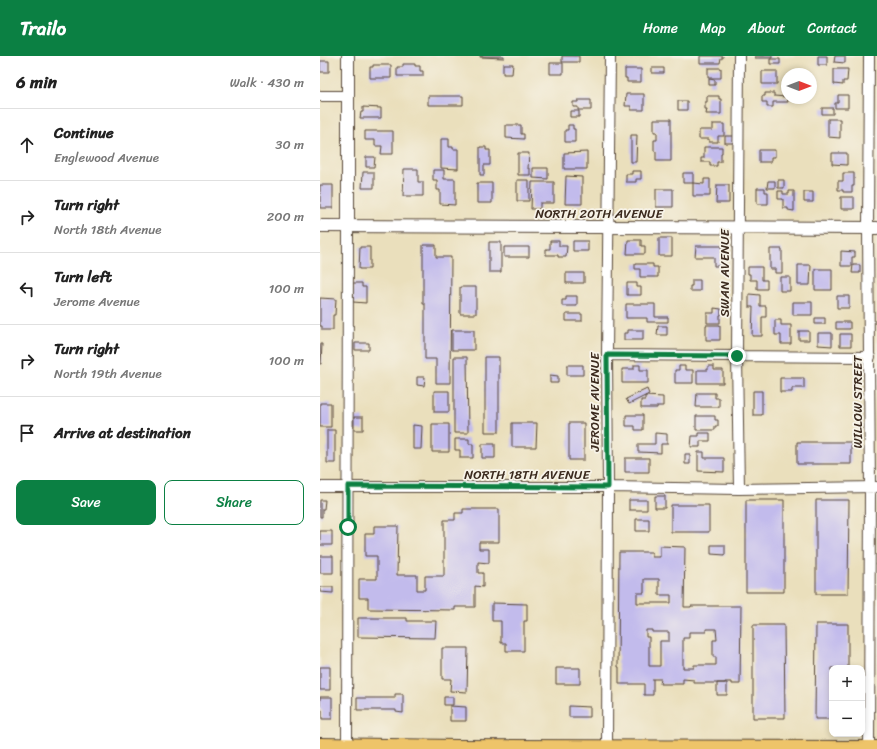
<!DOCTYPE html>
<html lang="en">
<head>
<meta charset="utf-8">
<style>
  body { margin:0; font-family:Sriracha,sans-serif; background:#f6f6f6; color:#222 }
  .controls { position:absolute; right:12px; bottom:12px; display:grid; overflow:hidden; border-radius:8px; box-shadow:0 2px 6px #0003 }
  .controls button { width:36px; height:36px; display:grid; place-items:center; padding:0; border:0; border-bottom:1px solid #e0e0e0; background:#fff; color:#222; font:20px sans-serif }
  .compass { position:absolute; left:461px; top:12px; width:36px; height:36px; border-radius:50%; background:#fff; box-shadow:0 2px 6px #0003; rotate:90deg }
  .stop { position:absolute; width:12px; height:12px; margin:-9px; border:3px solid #0b8043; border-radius:50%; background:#fff }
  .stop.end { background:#0b8043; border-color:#fff; box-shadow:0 1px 4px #0008 }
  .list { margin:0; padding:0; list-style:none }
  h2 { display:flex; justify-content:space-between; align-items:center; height:52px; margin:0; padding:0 16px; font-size:17px }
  h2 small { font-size:13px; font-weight:400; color:#767676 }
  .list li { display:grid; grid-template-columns:26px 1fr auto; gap:12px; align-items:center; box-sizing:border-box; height:72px; padding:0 16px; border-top:1px solid #e0e0e0 }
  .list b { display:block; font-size:15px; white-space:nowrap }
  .list p { margin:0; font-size:13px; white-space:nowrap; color:#767676 }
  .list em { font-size:13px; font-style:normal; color:#767676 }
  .actions { display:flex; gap:8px; padding:12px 16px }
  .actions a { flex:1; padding:9px 0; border:1px solid #0b8043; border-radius:8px; text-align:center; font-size:14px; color:#0b8043 }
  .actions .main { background:#0b8043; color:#fff }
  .icon { flex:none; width:22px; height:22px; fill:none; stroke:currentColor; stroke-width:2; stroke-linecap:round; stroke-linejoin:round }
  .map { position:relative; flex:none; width:557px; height:693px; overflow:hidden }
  header { display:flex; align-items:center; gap:24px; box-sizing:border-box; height:56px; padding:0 20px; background:#0b8043; color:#fff }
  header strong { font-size:19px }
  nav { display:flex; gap:22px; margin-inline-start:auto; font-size:14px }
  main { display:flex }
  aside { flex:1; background:#fff }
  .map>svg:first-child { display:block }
</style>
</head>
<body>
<header>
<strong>Trailo</strong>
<nav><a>Home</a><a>Map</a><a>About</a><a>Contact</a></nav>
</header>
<main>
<aside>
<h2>6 min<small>Walk · 430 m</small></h2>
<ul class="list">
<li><svg class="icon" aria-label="ahead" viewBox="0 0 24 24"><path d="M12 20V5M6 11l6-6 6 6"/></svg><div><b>Continue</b><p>Englewood Avenue</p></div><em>30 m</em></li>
<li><svg class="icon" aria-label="right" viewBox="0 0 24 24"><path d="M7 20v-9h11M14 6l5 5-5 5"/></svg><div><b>Turn right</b><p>North 18th Avenue</p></div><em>200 m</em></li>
<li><svg class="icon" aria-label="left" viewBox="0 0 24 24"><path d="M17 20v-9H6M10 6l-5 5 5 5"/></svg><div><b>Turn left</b><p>Jerome Avenue</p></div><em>100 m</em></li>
<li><svg class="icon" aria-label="right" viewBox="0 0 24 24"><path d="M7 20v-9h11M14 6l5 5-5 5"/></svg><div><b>Turn right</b><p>North 19th Avenue</p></div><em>100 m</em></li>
<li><svg class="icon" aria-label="arrive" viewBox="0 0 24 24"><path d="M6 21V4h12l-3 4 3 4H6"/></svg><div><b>Arrive at destination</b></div></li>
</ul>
<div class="actions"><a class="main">Save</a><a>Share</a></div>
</aside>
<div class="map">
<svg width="557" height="693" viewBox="0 0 557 693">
  <rect width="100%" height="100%" fill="#f7f3e8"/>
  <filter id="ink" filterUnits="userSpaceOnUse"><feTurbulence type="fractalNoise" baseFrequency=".025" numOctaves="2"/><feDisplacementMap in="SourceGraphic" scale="8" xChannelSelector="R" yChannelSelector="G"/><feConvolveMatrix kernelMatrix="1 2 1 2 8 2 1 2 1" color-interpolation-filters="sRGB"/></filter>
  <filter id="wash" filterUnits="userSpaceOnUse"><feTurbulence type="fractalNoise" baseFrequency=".012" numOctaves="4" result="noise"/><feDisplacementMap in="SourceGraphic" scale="16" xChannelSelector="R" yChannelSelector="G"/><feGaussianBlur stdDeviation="0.9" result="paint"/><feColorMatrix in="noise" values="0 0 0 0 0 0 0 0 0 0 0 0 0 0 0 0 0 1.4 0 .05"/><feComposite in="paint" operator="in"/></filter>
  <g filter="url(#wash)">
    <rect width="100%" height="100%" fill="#eadfbc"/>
    <g id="blocks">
      <path fill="#c2bbec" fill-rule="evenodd" d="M160,0H184V2L160,1Z
        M242,0H259V6H242Z
        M380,0H403V2H401L400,7H380Z
        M435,0H452V2H435Z
        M498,0H507V9H498Z
        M515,0H525V7L514,6Z
        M450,3H460V8H450Z
        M0,5H9V16H0Z
        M230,7H243V18H230Z
        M83,8H95V10H100V15H103V20H77V11H83Z
        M183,8H193L192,18H183Z
        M53,9H71V22H50V11H53Z
        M332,12H344V17H332Z
        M388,12H401V22H388Z
        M305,13H321V26H307V22H305Z
        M514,13H528L527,25H523V29L514,28Z
        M442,15H457V28H442Z
        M389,23L395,24V29H389Z
        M445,37H454V40L467,41L468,46H453V51H447V46H442V40H445Z
        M306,38H324V54H311V50H305Z
        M518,39H528V52H515V47H518Z
        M108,40H143V49H108Z
        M387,40H399V43H401V58H386L387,53H385V46H387Z
        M258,44H271V54H258V51H253V46H258Z
        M358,45H367V54H358Z
        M43,51L61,52V62H40L41,56H43Z
        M502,52H513V58H502Z
        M250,55H259V61H250Z
        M334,63H351V105H336V96L334,95V84H337V76H334Z
        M508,63H520V82L508,81Z
        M393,68H404V80H398V86H389V83H379V74H393Z
        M186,69H201V78H204V83L186,82Z
        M248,69H253V73H255V86H245V74H248Z
        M45,75H73V98H61L62,90H55V84H45Z
        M311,79H317L316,106H311Z
        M405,80H414L413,87H405Z
        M121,83H129V91H133V93H138V113L121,112Z
        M160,91H166V94H170V109H164V119H160Z
        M384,91H402V97H401V106H397V110H390V106H381V102H384Z
        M439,94H455V101H451V106H439Z
        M267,96V113H244V97Z
        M198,97H209L208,113H210V119H198Z
        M512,97H527V109L512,108Z
        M46,101H55L54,111H46Z
        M213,112H228V123L213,122Z
        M84,113H98V126H103V140H83Z
        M113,114H124V123H135V149L120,148V134H117V124H113Z
        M312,115H321V123H316V126H306V118H312Z
        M43,116H54V132H42Z
        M363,117H373V127H363Z
        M523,117H534V130H532V136H523V134H518V125H523Z
        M246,120L262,121V148H245Z
        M384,123H390V140H373V127L384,128Z
        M197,124H209V145H197Z
        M458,124H464V132H458Z
        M448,125H455V132H447Z
        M212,126H234V147H220V153H211Z
        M157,127H172V147H157Z
        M0,129H13V152H0Z
        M397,129H409V147H396Z
        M437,132H445V136H448V148H437Z
        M336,133H353V151H336Z
        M458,135H463V138H469V135H474V155L468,154V152H463V143H458Z
        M484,136H493V146H484Z
        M521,141H534V153H521Z
        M339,182H352V200H339Z
        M308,184H321V190H325V198H307Z
        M230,185H239V190H247L246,201H238V199H226V193H230Z
        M253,185H268V195H253Z
        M169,186H181V216H169Z
        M103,189H116V201H131L130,327H116V303H105V248H103Z
        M376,190H402V210H394V201H375Z
        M40,191H50V213H39Z
        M184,191H209V201H184Z
        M450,193H462V217H455V213H450Z
        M521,195L535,196V201H532V210H521Z
        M315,208H333V211H338V221H320V213H315Z
        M478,209H491L490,229H478Z
        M533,209H540V217H532Z
        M428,211H442V224H447V233H437V224H430V218H428Z
        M495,213H512V234H495Z
        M246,217H264V227H246Z
        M460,221H470V235H460Z
        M372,224H380V235H370V230H372Z
        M33,227H42V231H46V247L33,246Z
        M307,227H317V231H321V239H307Z
        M140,231H156V258H140Z
        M429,238L440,239V250H446V261H442V280H432L433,251H429Z
        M246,240H257V250H242V244H246Z
        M517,240H529V252H517Z
        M0,242L16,243L15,259H13V274H2V270H0Z
        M473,246H492V259H473Z
        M306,248H335V261H348V266H327V262H306Z
        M394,252L401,253V259H400V267H387V257H394Z
        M246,258H262V265H246Z
        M495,262H505V268H495Z
        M455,264H461V269H471V288H461V279H455Z
        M516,266H530V273H516Z
        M386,269H400V284H386Z
        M338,270H347V279H337Z
        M132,274H154V294H132Z
        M308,274H323V284H304V277H308Z
        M479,275H489V284H479Z
        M498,277H512V290L498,289Z
        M520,278H531V290H520Z
        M35,287H49V294H35Z
        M0,288H2L1,308H0Z
        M134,301H147L148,377H134Z
        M165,301H179V376H165Z
        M247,309H263V319H247Z
        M314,309H320V314H328V327H302V313H314Z
        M359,310H365V314H373V327H355V314H359Z
        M388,310H394V314H403V327H377V314H388Z
        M230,319L238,320V327H230Z
        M97,321H105L104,330L97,329Z
        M460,322H484V332H472V336H460Z
        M327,333L329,338L309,348L306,343Z
        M114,335H129V356H114Z
        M433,335H442V359H433Z
        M377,337H395V342H399V351H376Z
        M325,340L343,341V350H337V352H321V344H325Z
        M0,347H11V371H0Z
        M306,359H323V374H315V370H306Z
        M376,360H395V364H398V370H395V374H376Z
        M34,361H43V374H34Z
        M192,367H217L216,391H192Z
        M249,367H264V404H249Z
        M112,368H129V396H112Z
        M93,369L102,370L101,393H93Z
        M7,374H15V407H7Z
        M335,377L347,378V388H341V397L318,396V388H335Z
        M379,377H390V385H380V391H371L372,380H379Z
        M135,383H149V388H153V402H140V394H135Z
        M477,386H531V408H477Z
        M162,388H175V402H162Z
        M378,396H384V402H404V416L378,415Z
        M365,398H370V408H365Z
        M305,402H329V416H305Z
        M335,440H345V452H335Z
        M0,444H5L4,453H2V461H0Z
        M309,444H327V454H309Z
        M426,444H464V536H426Z
        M496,444H529L528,538H496Z
        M351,449H389V476H351Z
        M143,453H179V486H159V493H169V507L158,506V517H163V531L155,530V551H135V554L48,553V542H39V523H57V500H45V478H54V470H78L77,519H97V534H105V520H124V464H135V457H143Z
        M316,463H329V475H316Z
        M0,475H12V489H0Z
        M391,489H405V499L391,498Z
        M340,490L365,491L364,551H371V550H421L420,628H412V626H405V627H374V624L363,623V628H340L341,623H333V639H324V628H299V611H298L299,496H332V501H340ZM324,523H339V539H351V547H317V537H324ZM386,573H396L397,584H393V601H396V609H374V612H363V582H369V576H386ZM326,574H332V576H349V585H340V610H329V581H326Z
        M0,500H13V517H0Z
        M0,531H13V537L0,536Z
        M172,547L207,548V565H204V595H186V587H181V565H172Z
        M38,562H87V565H116L115,582L38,581Z
        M496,568H528V612H512V663H495Z
        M433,569H464L465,662H433Z
        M122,592H148L147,636L130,635L131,623H122Z
        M0,611H10V634H0Z
        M236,612H260V628H236Z
        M397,627H407V639H397Z
        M75,638H83V657L76,656V654H37V642H75Z
        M0,641H12V663H2V654H0Z
        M124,641H133V649H124Z
        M130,650L146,651V665H130Z
        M249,650L270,651V661H249Z"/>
    </g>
  </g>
  <g filter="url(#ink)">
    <use href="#blocks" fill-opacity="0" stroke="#554536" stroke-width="1"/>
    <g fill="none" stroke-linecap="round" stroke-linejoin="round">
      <defs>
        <path id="minor" d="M419,0L417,300L419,433
          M549,0L548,172L550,431L549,693
          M0,40H28
          M287,299L550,301
          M0,431H288L419,433L556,431
          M287,692L288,431L287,299L290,0
          M27,693L28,170"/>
        <path id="tertiary" d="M0,170L557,172
          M28,170V0"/>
        <path id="primary" d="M0,690L138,692L557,693"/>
      </defs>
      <use href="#minor" stroke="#554536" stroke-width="12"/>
      <use href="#tertiary" stroke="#554536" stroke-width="14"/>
      <use href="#primary" stroke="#554536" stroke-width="18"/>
      <use href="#minor" stroke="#fff" stroke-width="10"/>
      <use href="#tertiary" stroke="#fff" stroke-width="12"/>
      <use href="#primary" stroke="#eec469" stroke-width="16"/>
    </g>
  </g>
  <g fill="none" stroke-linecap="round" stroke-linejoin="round" filter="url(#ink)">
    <path stroke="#0b8043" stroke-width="5" d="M28,471V430L288,431L287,299L417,300"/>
  </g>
  <g text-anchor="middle" stroke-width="3.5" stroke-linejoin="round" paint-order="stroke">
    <g font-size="13" fill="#3b2a1e" stroke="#f7f3e8">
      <text x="279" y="162">NORTH 20TH AVENUE</text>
      <text transform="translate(404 217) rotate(-90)" y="5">SWAN AVENUE</text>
      <text transform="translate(274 346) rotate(-90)" y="5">JEROME AVENUE</text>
      <text transform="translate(537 346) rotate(-90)" y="5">WILLOW STREET</text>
      <text x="207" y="423">NORTH 18TH AVENUE</text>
    </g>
  </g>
</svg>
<div class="controls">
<button>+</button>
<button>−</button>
</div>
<svg class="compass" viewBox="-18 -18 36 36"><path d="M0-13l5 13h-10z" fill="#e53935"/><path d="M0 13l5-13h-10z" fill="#767676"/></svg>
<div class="stop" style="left:28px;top:471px"></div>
<div class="stop end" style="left:417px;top:300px"></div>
</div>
</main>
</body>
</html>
